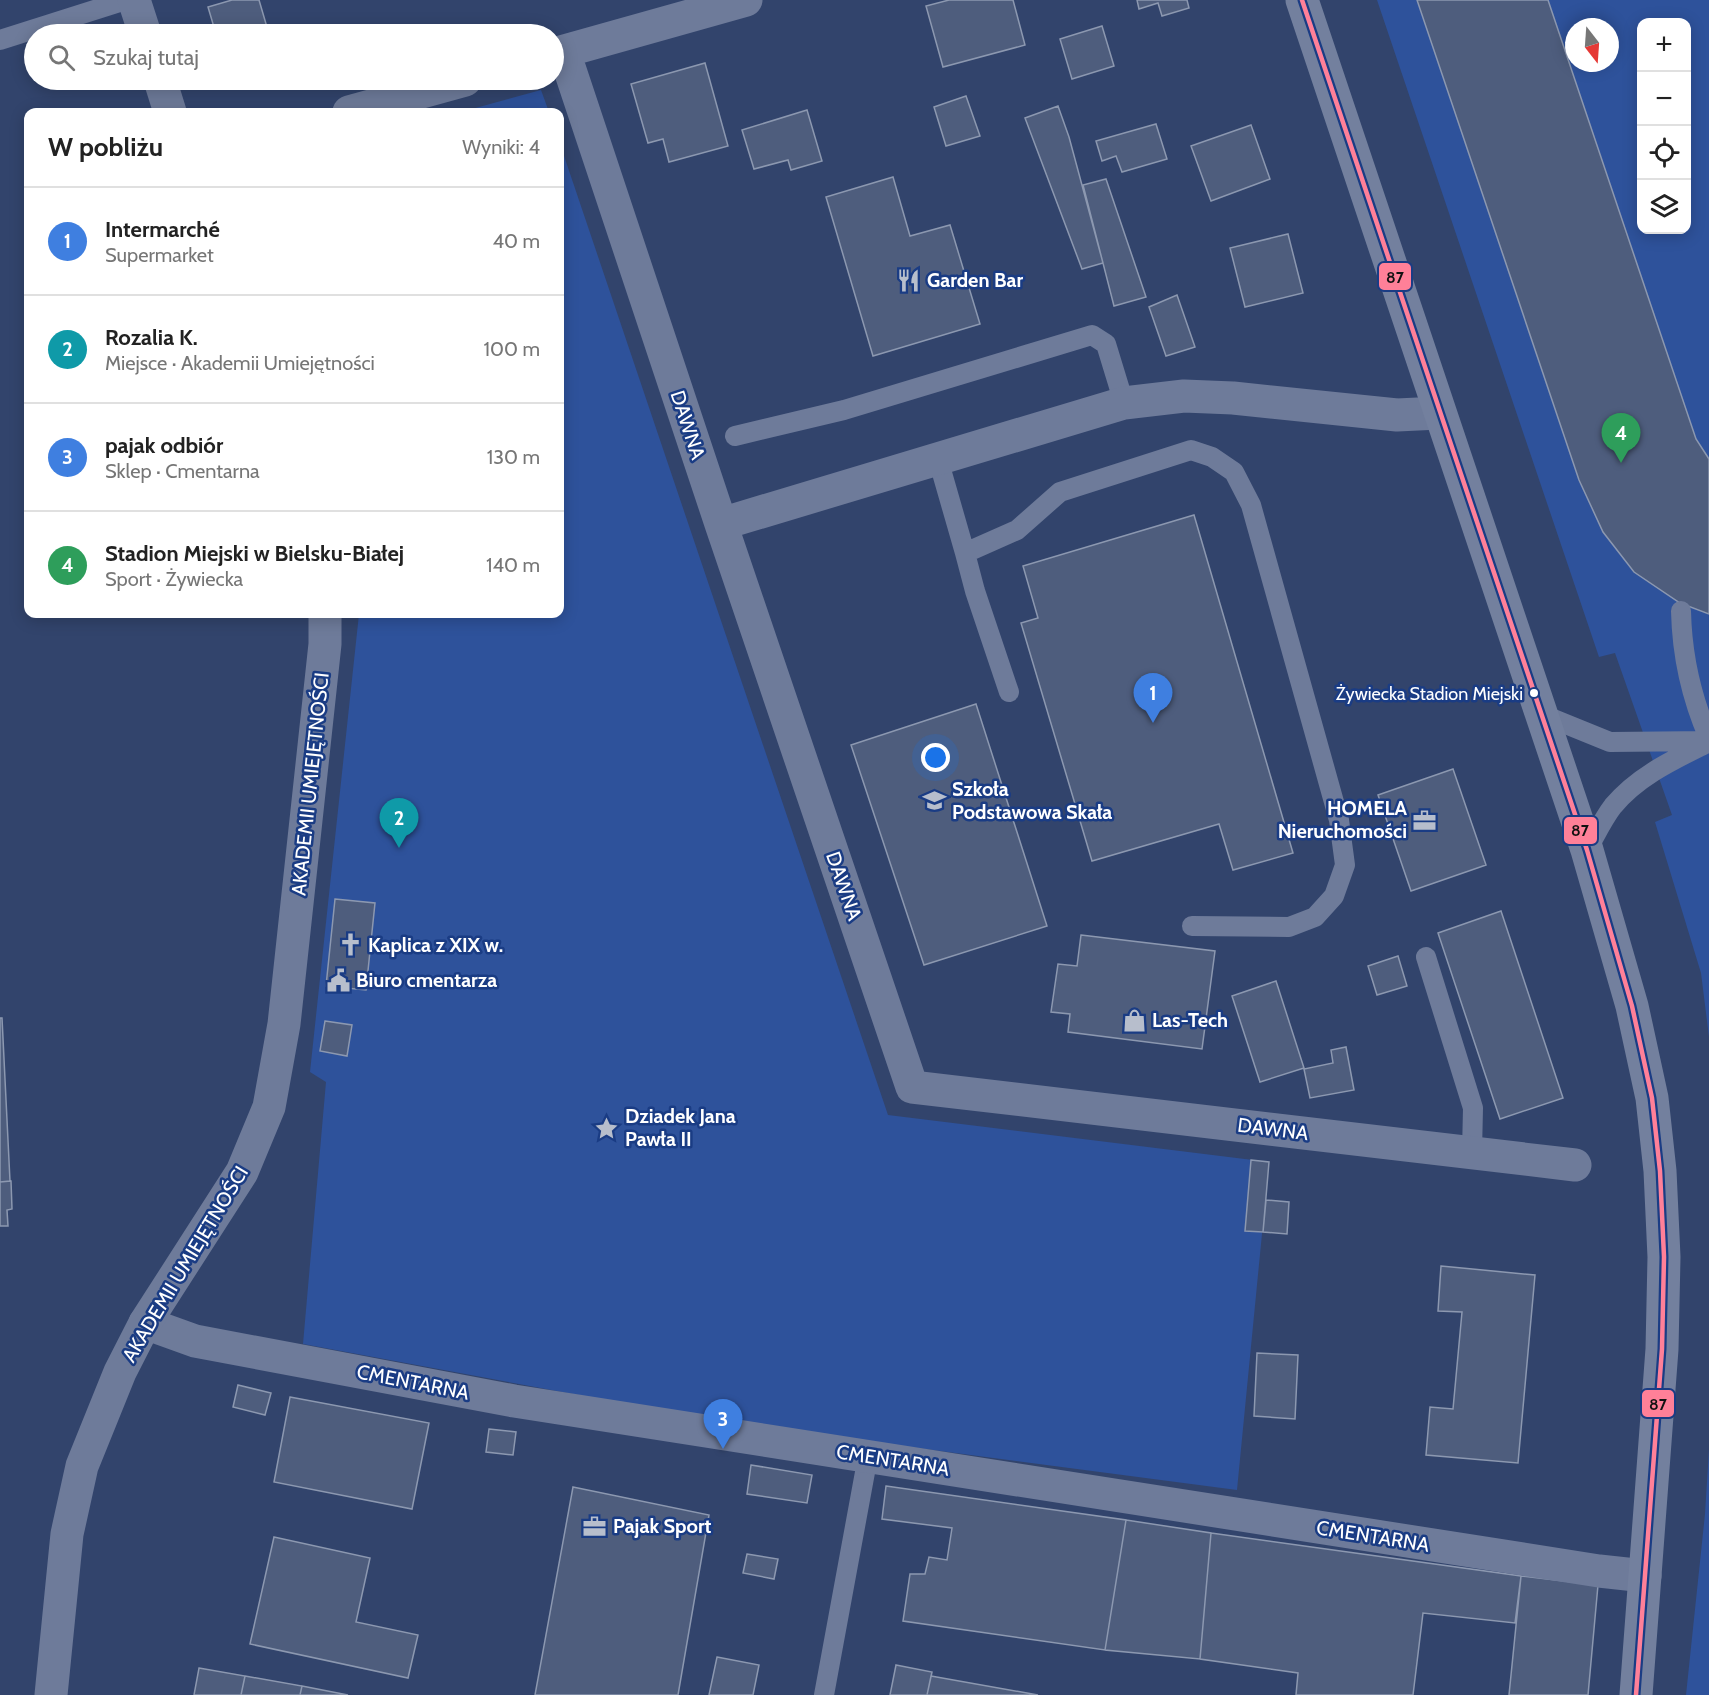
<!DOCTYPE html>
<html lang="pl">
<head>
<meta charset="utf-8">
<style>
  body { margin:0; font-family:Cabin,sans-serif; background:#f2f2f2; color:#222 }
  .controls { position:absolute; right:18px; top:18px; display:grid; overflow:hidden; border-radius:12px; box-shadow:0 3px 15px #0003 }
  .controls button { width:54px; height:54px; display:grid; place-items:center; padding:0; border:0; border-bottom:2px solid #e0e0e0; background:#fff; color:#222; font:30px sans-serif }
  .compass { position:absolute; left:1565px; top:18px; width:54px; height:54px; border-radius:50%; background:#fff; box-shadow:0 3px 15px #0003; rotate:163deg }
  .you { position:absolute; left:936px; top:758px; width:21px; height:21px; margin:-15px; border:4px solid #fff; border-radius:50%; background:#1a73e8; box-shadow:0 0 0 9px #1a73e833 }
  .badge { display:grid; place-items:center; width:39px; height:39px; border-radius:50%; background:#ea580c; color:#fff; font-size:20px; font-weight:700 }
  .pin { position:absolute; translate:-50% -50px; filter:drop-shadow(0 2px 3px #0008) }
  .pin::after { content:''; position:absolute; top:32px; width:21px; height:18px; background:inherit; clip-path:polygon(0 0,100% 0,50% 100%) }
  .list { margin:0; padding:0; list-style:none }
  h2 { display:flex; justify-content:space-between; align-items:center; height:78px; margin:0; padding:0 24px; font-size:26px }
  h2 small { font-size:20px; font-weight:400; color:#767676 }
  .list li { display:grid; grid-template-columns:39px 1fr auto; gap:18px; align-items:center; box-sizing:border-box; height:108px; padding:0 24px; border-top:2px solid #e0e0e0 }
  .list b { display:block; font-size:22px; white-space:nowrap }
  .list p { margin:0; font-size:20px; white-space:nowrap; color:#767676 }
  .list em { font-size:20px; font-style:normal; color:#767676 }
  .icon { flex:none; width:33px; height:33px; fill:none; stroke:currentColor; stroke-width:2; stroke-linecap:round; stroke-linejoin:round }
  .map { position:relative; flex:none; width:1709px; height:1695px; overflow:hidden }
  .search { position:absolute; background:#fff; box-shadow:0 3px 15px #0003; left:24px; top:24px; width:540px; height:66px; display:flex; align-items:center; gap:15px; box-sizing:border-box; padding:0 21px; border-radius:33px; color:#767676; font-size:22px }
  .panel { position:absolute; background:#fff; box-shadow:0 3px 15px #0003; left:24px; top:108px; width:540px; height:510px; border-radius:12px }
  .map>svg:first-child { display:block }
</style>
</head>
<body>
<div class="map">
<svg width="1709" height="1695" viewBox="0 0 1709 1695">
  <rect width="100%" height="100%" fill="#32446c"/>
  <path fill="#2e529b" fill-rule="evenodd" d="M1377,0H1709V1037L1701,973L1655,822L1672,815L1615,653L1599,657ZM1642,22H1686V230H1642ZM1574,27H1610V63H1574Z
    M541,90L549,112H461Z
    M560,144L888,1115L1269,1162L1237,1490L735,1424L303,1344L326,1082L310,1072L359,614H560Z
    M1709,1449V1695H1686L1705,1514Z"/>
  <path fill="#4e5d7d" stroke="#8c98b0" stroke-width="1.5" d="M232,0H259L269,34H216L208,7Z
    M949,0H1013L1025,45L943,67L926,6Z
    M1137,0H1187L1189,8L1162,16L1158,3L1139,9Z
    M1417,0H1548L1696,439L1709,459V614L1680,603L1634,572L1603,532L1579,480Z
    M1102,26L1114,66L1072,79L1060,39Z
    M705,63L728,146L669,162L663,139L648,143L631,84Z
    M966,96L980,136L946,146L934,107Z
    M1058,106L1069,137L1103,263L1082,269L1025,118Z
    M807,110L822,161L791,170L788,160L754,169L742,130Z
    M1156,124L1167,159L1122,172L1116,156L1102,161L1096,141Z
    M1251,125L1270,179L1211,201L1191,146Z
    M893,177L910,236L950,225L980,324L873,356L826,197Z
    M1106,179L1146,297L1114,306L1083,185Z
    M1288,234L1303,293L1245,307L1230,248Z
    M1177,295L1195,347L1166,356L1149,307Z
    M1194,515L1293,853L1233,870L1219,824L1092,861L1021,623L1038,618L1023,566Z
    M976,704L1047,926L924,965L851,745Z
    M1453,769L1486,865L1411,891L1378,795Z
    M335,899L375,903L366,990L326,986Z
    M1501,911L1563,1098L1500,1119L1438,933Z
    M1081,935L1215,951L1202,1049L1068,1032L1070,1014L1051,1012L1058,964L1077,966Z
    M1398,956L1407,986L1377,995L1368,966Z
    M1276,981L1304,1068L1260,1082L1232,996Z
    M0,1018H2L10,1181L0,1182Z
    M325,1021L352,1025L347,1056L320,1051Z
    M1346,1047L1354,1090L1310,1098L1304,1069L1333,1063L1331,1050Z
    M1251,1160L1269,1162L1263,1232L1245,1231Z
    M11,1181L12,1209L7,1210L8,1226H0V1182Z
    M1266,1200L1289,1202L1287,1234L1263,1232Z
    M1441,1266L1535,1275L1518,1463L1426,1455L1430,1407L1453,1409L1462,1312L1438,1311Z
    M1257,1353L1298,1355L1295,1419L1254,1416Z
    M238,1385L271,1393L265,1415L233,1407Z
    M290,1397L429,1423L412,1509L274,1482Z
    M489,1429L516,1432L513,1455L486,1452Z
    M751,1465L812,1475L807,1503L747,1494Z
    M886,1486L1126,1520L1105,1650L903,1621L910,1574H925L929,1557L947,1560L952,1528L882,1519Z
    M573,1487L709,1515L678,1695H535Z
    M1126,1520L1211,1533L1200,1659L1105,1650Z
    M1211,1533L1521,1576L1515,1623L1423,1613L1413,1695H1296L1298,1673L1200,1659Z
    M274,1537L370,1558L356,1622L418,1635L408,1678L250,1644Z
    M747,1554L778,1559L774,1579L743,1573Z
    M1521,1576L1598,1585L1588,1695H1509Z
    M717,1657L759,1665L753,1695H709Z
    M896,1665L932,1672L927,1695H890Z
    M199,1668L245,1676L241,1695H194Z
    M245,1676L302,1686L300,1695H241Z
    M931,1676L1038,1695H927Z
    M302,1686L348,1695H300Z"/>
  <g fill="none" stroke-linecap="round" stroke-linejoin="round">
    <path stroke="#6e7b9a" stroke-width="20" d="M0,40L126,0
      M735,436L844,410L1092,335L1106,344L1124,403
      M938,459L965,553L1017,530L1060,492L1191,450L1212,457L1234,472L1251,505L1339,820L1345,865L1334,896L1315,917L1289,927L1192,926
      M965,553L975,591L1009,692
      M1681,611C1682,656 1691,697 1709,738
      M1541,714L1610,742L1709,741
      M1587,850C1595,836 1603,819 1613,806C1638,776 1673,760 1707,743
      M1426,957L1473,1108L1472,1152
      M824,1695L868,1456"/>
    <path stroke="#6e7b9a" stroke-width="33" d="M564,52L721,524L912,1087L1575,1165
      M554,54L746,0
      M349,112L465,80
      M721,524L1124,403L1184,396L1233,398L1397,415L1439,413
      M145,1323L195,1341L514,1401L1599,1571L1645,1576"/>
    <path stroke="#6e7b9a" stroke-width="33" d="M134,0L145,34
      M160,80L170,112
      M51,1695L67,1534L82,1466L120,1372L145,1323L242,1172L269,1107L284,1024L325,644V614"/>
    <path stroke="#73809e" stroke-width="33" d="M1302,0L1587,850L1632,1006L1652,1098L1660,1171L1664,1257L1662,1349L1636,1695"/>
    <defs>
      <path id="bus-1" d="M1302,0L1587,850L1632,1006L1652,1098L1660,1171L1664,1257L1662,1349L1636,1695"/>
    </defs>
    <use href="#bus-1" stroke="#1a3c84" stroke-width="9"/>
    <use href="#bus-1" stroke="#ff8098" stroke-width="4.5"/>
  </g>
  <defs>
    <symbol id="restaurant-bare" viewBox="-9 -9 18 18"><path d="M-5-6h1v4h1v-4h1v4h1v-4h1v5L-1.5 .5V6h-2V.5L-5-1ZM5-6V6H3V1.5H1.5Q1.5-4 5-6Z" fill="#b7becc" stroke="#1a3c84" stroke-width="2.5" paint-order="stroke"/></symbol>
    <symbol id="school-bare" viewBox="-9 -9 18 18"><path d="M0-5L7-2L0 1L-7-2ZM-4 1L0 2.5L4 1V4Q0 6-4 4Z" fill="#b7becc" stroke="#1a3c84" stroke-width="2.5" paint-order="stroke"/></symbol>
    <symbol id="office-bare" viewBox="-9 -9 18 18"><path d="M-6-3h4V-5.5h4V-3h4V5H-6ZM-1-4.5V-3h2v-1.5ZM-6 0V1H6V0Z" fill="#b7becc" stroke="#1a3c84" stroke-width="2.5" paint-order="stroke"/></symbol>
    <symbol id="church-bare" viewBox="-9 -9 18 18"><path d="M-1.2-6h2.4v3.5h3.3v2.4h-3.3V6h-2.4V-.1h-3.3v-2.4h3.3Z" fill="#b7becc" stroke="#1a3c84" stroke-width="2.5" paint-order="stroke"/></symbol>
    <symbol id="civic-bare" viewBox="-9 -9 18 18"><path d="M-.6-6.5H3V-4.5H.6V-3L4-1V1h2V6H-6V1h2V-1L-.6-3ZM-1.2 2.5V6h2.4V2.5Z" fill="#b7becc" stroke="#1a3c84" stroke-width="2.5" paint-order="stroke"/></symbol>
    <symbol id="shop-bare" viewBox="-9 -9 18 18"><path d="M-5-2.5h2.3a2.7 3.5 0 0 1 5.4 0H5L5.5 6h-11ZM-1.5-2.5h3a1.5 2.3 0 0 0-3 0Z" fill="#b7becc" stroke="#1a3c84" stroke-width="2.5" paint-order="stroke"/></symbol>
    <symbol id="sight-bare" viewBox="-9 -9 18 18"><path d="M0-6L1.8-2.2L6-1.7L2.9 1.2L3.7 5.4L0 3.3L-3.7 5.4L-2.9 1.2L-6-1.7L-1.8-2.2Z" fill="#b7becc" stroke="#1a3c84" stroke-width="2.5" paint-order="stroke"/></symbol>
  </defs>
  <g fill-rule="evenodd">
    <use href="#restaurant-bare" x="892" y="264" width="33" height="33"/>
    <use href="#school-bare" x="918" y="784" width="33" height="33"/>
    <use href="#office-bare" x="1408" y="804" width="33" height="33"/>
    <use href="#church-bare" x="334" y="928" width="33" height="33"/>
    <use href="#civic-bare" x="322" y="964" width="33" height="33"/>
    <use href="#shop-bare" x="1118" y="1004" width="33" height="33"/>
    <use href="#sight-bare" x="590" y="1112" width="33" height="33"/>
    <use href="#office-bare" x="578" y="1510" width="33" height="33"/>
  </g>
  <circle fill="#fff" stroke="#1a3c84" stroke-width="2" cx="1534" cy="693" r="5"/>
  <g text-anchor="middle" stroke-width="5" stroke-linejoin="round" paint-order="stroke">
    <g font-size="18" fill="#fff" stroke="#1a3c84" text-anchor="end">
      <text x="1523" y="700">Żywiecka Stadion Miejski</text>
    </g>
    <g font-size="20" font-weight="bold" fill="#fff" stroke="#1a3c84" text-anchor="start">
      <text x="927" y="287">Garden Bar</text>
      <text x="952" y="796">Szkoła<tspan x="952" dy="23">Podstawowa Skała</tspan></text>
      <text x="1407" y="815" text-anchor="end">HOMELA<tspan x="1407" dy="23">Nieruchomości</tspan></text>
      <text x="368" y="952">Kaplica z XIX w.</text>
      <text x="356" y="987">Biuro cmentarza</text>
      <text x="1152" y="1027">Las-Tech</text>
      <text x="625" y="1123">Dziadek Jana<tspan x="625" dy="23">Pawła II</tspan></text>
      <text x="613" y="1533">Pajak Sport</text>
    </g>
    <g font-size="20" fill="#fff" stroke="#1a3c84">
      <text transform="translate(688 425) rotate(72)" y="7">DAWNA</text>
      <text transform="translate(310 784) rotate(-84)" y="7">AKADEMII UMIEJĘTNOŚCI</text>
      <text transform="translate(844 886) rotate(71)" y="7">DAWNA</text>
      <text transform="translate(1273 1129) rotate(7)" y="7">DAWNA</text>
      <text transform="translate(185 1264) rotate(-59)" y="7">AKADEMII UMIEJĘTNOŚCI</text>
      <text transform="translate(413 1382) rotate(11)" y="7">CMENTARNA</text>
      <text transform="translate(893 1460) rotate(9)" y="7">CMENTARNA</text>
      <text transform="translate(1373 1536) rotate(9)" y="7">CMENTARNA</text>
    </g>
  </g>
  <g stroke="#1a3c84" stroke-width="2">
    <rect x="1378" y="262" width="34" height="29" rx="6" fill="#ff8098"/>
    <rect x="1563" y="816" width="35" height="29" rx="6" fill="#ff8098"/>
    <rect x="1641" y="1389" width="34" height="29" rx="6" fill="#ff8098"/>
  </g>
  <g font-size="16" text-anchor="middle" font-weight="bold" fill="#111">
    <text x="1395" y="283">87</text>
    <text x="1580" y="836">87</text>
    <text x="1658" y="1410">87</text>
  </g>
</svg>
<div class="controls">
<button>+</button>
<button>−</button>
<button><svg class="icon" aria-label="locate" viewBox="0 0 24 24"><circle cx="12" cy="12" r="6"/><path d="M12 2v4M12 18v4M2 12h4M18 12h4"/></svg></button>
<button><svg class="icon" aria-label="layers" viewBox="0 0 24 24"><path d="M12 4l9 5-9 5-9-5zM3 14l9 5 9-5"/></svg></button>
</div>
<svg class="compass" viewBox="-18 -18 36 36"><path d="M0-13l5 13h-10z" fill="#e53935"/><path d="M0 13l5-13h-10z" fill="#767676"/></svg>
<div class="you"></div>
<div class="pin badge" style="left:1153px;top:723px;background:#3f7fe0">1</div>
<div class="pin badge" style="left:399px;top:848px;background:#0f9aa8">2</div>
<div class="pin badge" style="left:723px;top:1449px;background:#3f7fe0">3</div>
<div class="pin badge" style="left:1621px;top:463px;background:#2e9e5b">4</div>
<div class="search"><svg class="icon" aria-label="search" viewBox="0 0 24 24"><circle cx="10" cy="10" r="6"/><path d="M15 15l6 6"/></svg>Szukaj tutaj</div>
<section class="panel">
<h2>W pobliżu<small>Wyniki: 4</small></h2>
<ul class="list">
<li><span class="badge" style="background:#3f7fe0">1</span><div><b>Intermarché</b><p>Supermarket</p></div><em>40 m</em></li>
<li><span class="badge" style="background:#0f9aa8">2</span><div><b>Rozalia K.</b><p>Miejsce · Akademii Umiejętności</p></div><em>100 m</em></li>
<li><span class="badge" style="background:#3f7fe0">3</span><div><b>pajak odbiór</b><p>Sklep · Cmentarna</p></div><em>130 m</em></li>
<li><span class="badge" style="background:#2e9e5b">4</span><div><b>Stadion Miejski w Bielsku-Białej</b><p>Sport · Żywiecka</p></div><em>140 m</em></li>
</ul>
</section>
</div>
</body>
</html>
